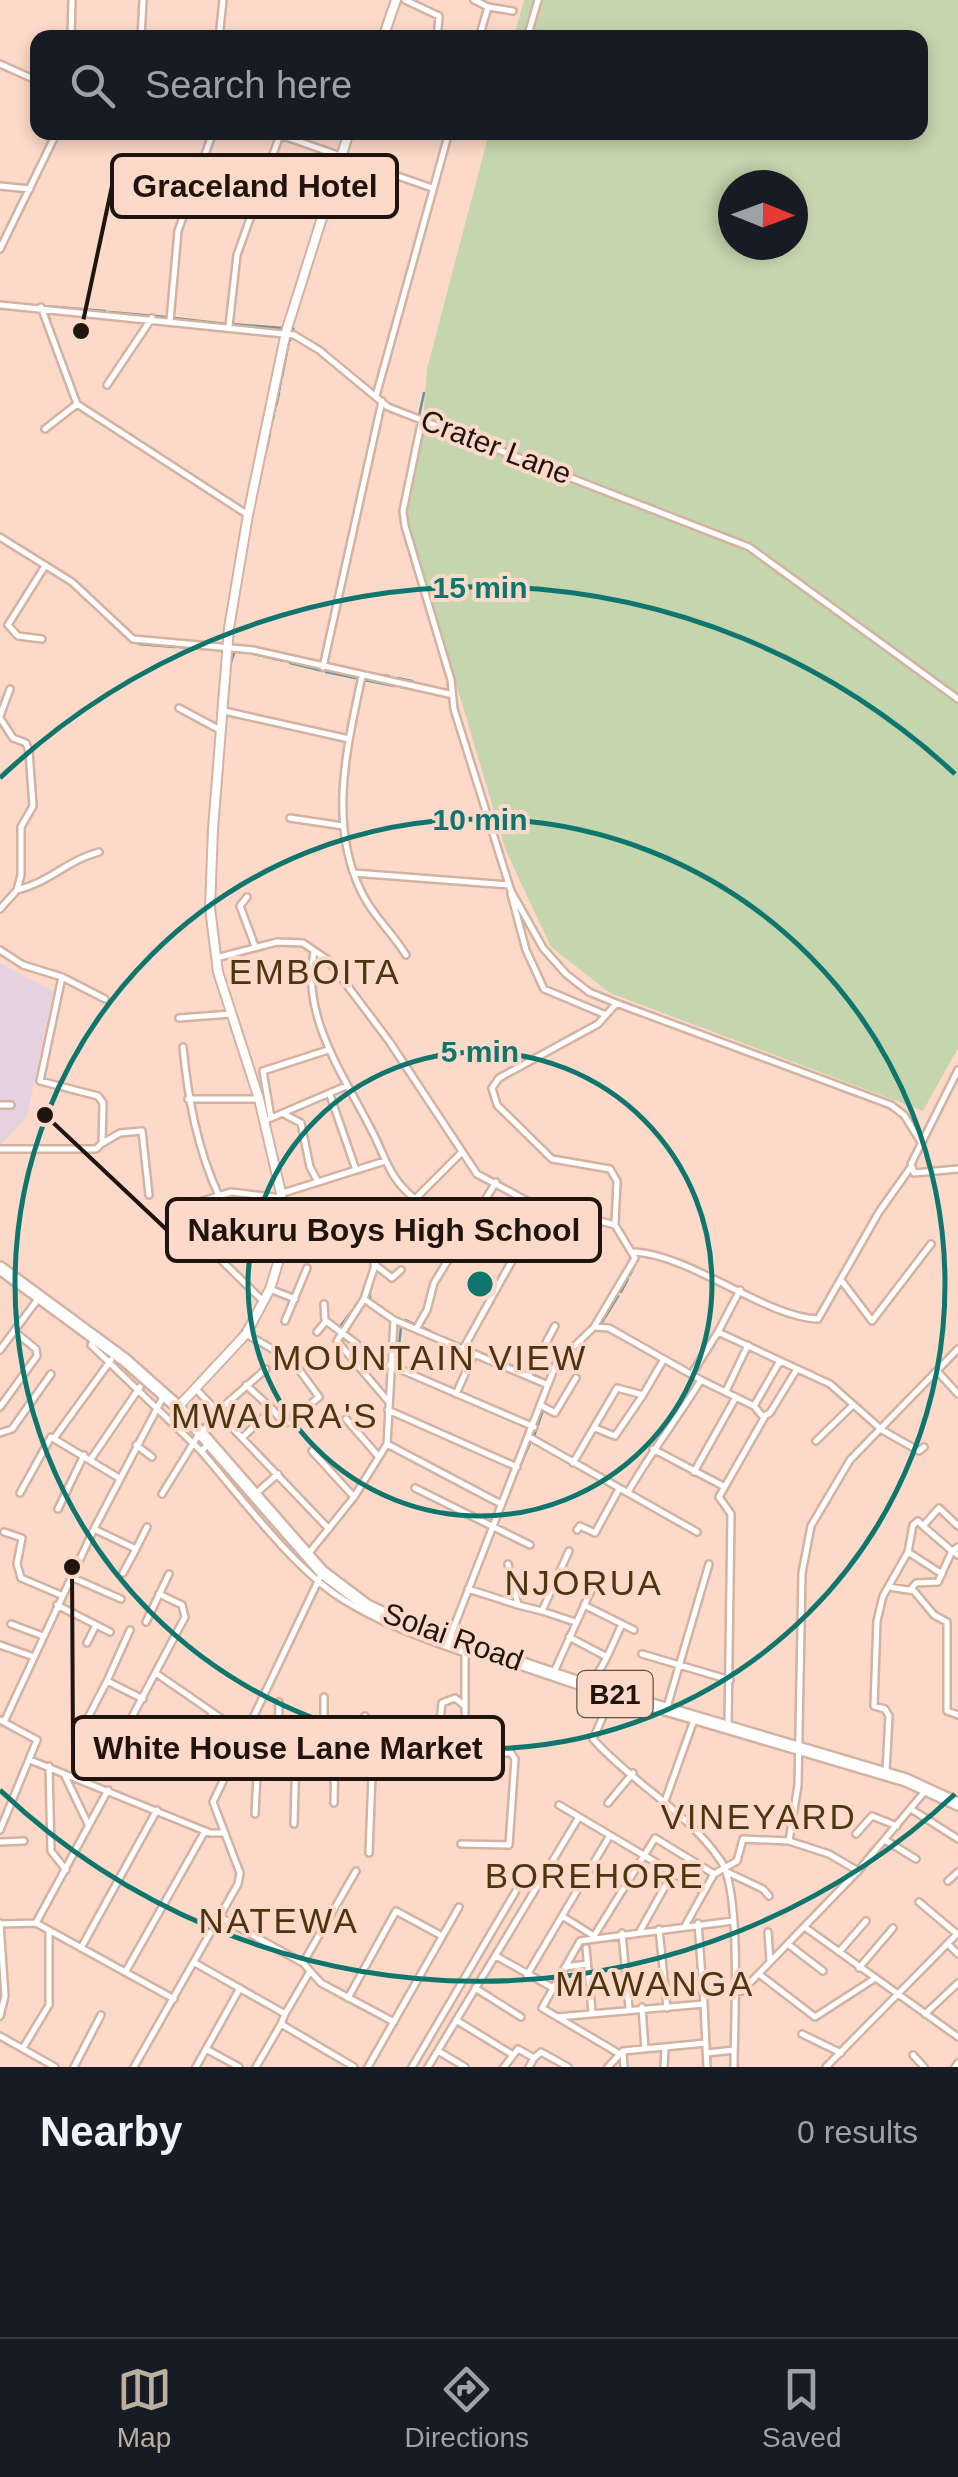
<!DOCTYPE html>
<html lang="en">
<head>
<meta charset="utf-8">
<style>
  body { margin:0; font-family:Helvetica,sans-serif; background:#20242c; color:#f1f3f6 }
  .compass { position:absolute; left:718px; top:170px; width:90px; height:90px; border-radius:50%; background:#171b24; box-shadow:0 5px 15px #0003; rotate:91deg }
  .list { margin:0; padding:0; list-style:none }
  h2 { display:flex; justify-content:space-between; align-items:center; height:130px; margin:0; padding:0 40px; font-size:42px }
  h2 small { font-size:32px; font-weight:400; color:#9ea1a6 }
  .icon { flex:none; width:55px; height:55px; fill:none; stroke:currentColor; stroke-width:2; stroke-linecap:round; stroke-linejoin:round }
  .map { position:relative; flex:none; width:958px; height:2067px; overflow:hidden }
  .search { position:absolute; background:#171b24; box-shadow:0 5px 15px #0003; left:30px; right:30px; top:30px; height:110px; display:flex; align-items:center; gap:25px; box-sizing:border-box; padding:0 35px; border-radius:20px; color:#9ea1a6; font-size:38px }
  .sheet { height:270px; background:#171b24 }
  nav { display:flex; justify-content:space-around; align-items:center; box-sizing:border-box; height:140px; border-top:2px solid #363941; background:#171b24; font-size:28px; color:#9ea1a6 }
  nav a { display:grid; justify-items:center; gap:5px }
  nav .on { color:#bbb09d }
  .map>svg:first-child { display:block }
</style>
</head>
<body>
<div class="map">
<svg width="958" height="2067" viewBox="0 0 958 2067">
  <rect width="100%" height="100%" fill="#fcd9c8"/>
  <path fill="#e5d1e0" d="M0,963L53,991L27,1117L0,1145Z"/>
  <path fill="#c5d5ae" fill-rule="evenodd" d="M524,0H958V1048L923,1111L610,993L551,947L506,851L405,512L423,422L427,369L489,133L920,132V38L514,37ZM733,185H793V245H733Z"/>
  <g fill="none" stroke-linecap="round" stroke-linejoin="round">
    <path stroke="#669593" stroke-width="2.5" d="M31,305L105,311
      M109,312L166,317
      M48,313L52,331
      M174,318L226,324
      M292,323L294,332L309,341
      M231,324L282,328
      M52,345L74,403
      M340,364L370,388
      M282,377L289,341L294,337
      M279,391L281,380
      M276,406L279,393
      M274,411L275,410
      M85,412L94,419
      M419,416L424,393
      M426,419L489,443
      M97,421L102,424
      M104,425L138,447
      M270,430L274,415
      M492,444L516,453
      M267,447L270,433
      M141,449L160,461
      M501,453L537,468
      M163,463L196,484
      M261,470L266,450
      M191,475L215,490
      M225,497L244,508
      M252,516L253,512
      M139,644L175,647
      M180,647L203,649
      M206,649L219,650
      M242,651L284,661
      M290,663L323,671
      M230,665L234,653
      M326,672L356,678
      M381,675L389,676
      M397,678L412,681
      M364,680L395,686
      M401,687L427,692
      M216,978L226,1009
      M279,1167L282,1183
      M630,1275L638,1258
      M621,1292L628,1279
      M370,1295V1293
      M370,1297L371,1301
      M405,1320L416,1325
      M601,1324L618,1296
      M421,1327L430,1331
      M338,1329L355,1307
      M432,1333L438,1335
      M240,1334L252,1316
      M442,1337L450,1341
      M453,1342L462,1345
      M466,1347L501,1361
      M505,1363L523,1370
      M397,1364L401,1327
      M216,1371L235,1352
      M532,1374L547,1381
      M552,1380L559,1364
      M544,1405L549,1390
      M534,1436L543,1410
      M520,1466L531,1441
      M357,1497L369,1478
      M453,1620L489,1529
      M445,1633L452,1624
      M159,1671L163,1664
      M241,1728L243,1723
      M229,1759L238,1736"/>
    <defs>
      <path id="minor" d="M405,0L439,16L438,29
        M474,0L488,7L479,38
        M488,7L513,11
        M71,38L72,0
        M141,38L143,0
        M219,38L223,0
        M527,38L538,0
        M0,64L38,81
        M272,132L432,188
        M0,186L30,189
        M0,249L57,132
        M0,305L294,335L319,350L388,407L749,547L958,699
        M41,307L77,404L248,515
        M170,321L178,231L213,132
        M229,326L237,255L281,132
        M107,385L152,318
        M376,396L449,132
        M422,419L403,511L405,526L451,680L454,709L511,891L543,948L566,974L589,992L616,1003L891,1105L904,1115L921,1142
        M45,429L77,404
        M0,537L72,582L133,639L253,650L449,694
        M42,639L18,636L8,625L45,566
        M323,667L382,401
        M362,676C347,747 328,823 361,891C371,914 393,933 406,955
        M179,708L220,730
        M224,711L349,739
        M0,716L10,689
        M0,718L13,738L26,743L29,751L33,806L21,827V875L17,890L0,909
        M290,818L343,826
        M354,873L509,885
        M17,890C48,883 68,860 99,852
        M511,894L526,950L544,989L606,1015L616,1004
        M247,897L240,906L255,946
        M0,950L23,965L62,977L40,1081L98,1096L103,1103L102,1143L96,1149H0
        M314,952C300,1018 347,1080 374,1135C387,1162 391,1180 415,1199L388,1225L364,1299L394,1320L548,1385
        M216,958L277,942L303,943L328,960L389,1041L477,1174L529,1202L615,1225
        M62,977L105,999
        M179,1018L231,1014
        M183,1047C188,1099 197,1148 219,1196
        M958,1070L911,1164L914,1173L958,1169
        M330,1095L356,1170
        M188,1099H259
        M0,1105H11
        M284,1114L301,1123L310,1167L318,1182
        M271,1118L263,1071L328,1050
        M264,1121L346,1086
        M101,1144L120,1133L142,1131L149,1195
        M283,1193L385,1161
        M415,1199L461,1153
        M187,1206L231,1192L282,1198
        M285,1221L307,1224L376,1259
        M213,1252L264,1302
        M635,1252C693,1256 765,1317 818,1319L879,1212L911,1167
        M374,1264L392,1278L401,1270
        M841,1280L872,1321L931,1244
        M270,1289L295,1299
        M364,1299L337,1341L388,1401
        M324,1304L325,1320
        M285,1321L307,1268
        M594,1327L609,1328L701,1380C677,1419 651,1452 628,1492
        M416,1329L427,1310L434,1283L496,1182
        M317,1332L326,1321L357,1344
        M718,1332L740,1290
        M251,1337L276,1351
        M94,1340L91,1345L201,1451L208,1445
        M463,1349L523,1241L513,1230L529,1202
        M0,1350L38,1299
        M390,1365L534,1427
        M937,1371L958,1394
        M693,1372L718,1332L830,1384L882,1430L919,1451L924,1447
        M528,1376L555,1326
        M701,1380L754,1406
        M246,1385L272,1409
        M196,1389L242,1438L272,1409L284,1423L289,1422L319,1397L295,1364
        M726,1391L748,1345
        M456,1394L474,1354
        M542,1406L555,1413L576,1378
        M0,1407L37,1356L36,1349L14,1331
        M388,1410L517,1467
        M217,1412L266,1369
        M764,1416L770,1413L797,1369
        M346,1419L379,1457
        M595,1428L615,1436L643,1395
        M0,1433L12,1429L51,1374
        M55,1437L111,1360
        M242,1438L329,1529
        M531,1438L697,1532
        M816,1441L853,1405
        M387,1444L501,1504
        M136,1445L152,1457
        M653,1449L723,1486
        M201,1451C239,1495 292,1566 339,1597C378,1622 421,1638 465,1653
        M312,1451L354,1497
        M91,1459L140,1387
        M573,1463L617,1388L643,1395L664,1359
        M694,1472L736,1397
        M415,1488L530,1545
        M20,1493L51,1437L119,1478
        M162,1494L199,1434L220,1414
        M254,1495L278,1474
        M58,1509L84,1455
        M923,1526L952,1551L958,1547
        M94,1529L136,1549L147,1527
        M577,1530L580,1526L595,1533L619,1489
        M4,1532L22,1538L17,1564L21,1578L61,1595
        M569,1551L542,1611L575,1622
        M908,1552L942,1574
        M309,1553L354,1497L387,1444L394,1320
        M508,1564L518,1605L542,1611
        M123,1573L136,1549
        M71,1577L121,1599
        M889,1587L914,1591L934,1615L947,1622V1711L958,1715
        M468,1589L518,1605
        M911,1589L916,1583L938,1582L952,1551L958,1555
        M57,1605L110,1632
        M584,1605L634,1630
        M146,1622L169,1574
        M11,1624L43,1636
        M450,1637L556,1364L594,1327L635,1258L615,1225L617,1181L610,1169L552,1159L497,1105L492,1088L499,1078L598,1024L606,1015
        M569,1637L607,1657L592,1684
        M87,1643L96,1625
        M0,1645L34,1657
        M642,1654L730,1680
        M607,1657L622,1624
        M554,1672L593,1586
        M157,1674L244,1734
        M107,1681L130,1630
        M612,1696L593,1739C632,1783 687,1811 721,1861C742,1892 734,2024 734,2067
        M324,1697V1749
        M667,1707L709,1564
        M365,1716L366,1750
        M0,1720L37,1740L0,1830
        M4,1722L94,1529L163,1397
        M728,1725L731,1514L719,1497L764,1418L754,1406L780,1361
        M78,1737L107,1681L143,1699
        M278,1748L279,1702
        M429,1752L438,1741L442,1703L455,1698L465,1706
        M456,1752L465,1742V1653
        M30,1760L210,1833H225
        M108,1762L185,1617L182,1605L159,1594
        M49,1766L51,1851L66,1870
        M886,1771L889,1716L885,1709L874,1706L877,1621L883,1596L908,1552L913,1525L918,1521L923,1526L939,1508L958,1526
        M190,1773L193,1748L212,1714
        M65,1776L88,1824
        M665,1801L694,1720
        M334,1803L335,1749
        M608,1803L633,1773
        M559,1805L704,1891
        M911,1809L958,1839
        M255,1814L258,1755L262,1749L471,1753
        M294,1824L296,1748
        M856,1834L872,1816L897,1826
        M885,1840L916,1859
        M0,1842L24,1841
        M461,1844L509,1845L515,1759L511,1753H471L465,1742
        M369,1853L373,1750
        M858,1871L829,1854L789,1841L798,1785L802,1573L811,1526L850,1460L958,1349
        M727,1872L763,1889L769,1896
        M714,1874L737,1861L743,1839L789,1841
        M948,1881L958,1872
        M919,1902L957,1934
        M562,1916L594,1936L655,1838L714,1874L686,1924
        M220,1917L303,1963L321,1983L394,2022
        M36,1923L108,1790
        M0,1924L36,1923L174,1999
        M806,1928L958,2037
        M659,1929L667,2008
        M640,1931L672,1874
        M768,1932L770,1962
        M622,1933L629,2008
        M948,1944L958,1954
        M789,1945L823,1971
        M81,1948L157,1810
        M586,1948L592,2012
        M839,1952L866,1921
        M496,1956L553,1988
        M195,1963L285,2014L281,2024L354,2067
        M303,1963L356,1871
        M565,1967L587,1964
        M859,1968L893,1928
        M126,1971L205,1831
        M759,1974L815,2017L874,1979
        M527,1975L609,1837
        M475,1988L521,2017
        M733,1992L742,1991L858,1871L926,1790
        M348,1998L396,1911L442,1936
        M704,2004L707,2067
        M642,2007L645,2049
        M285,2014L309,1973
        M925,2014L958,1983
        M0,2016L5,1996L0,1923
        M557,2017L704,2004L698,1923
        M456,2020L513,2055
        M802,2034L841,2053
        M0,2036L55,2067
        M23,2048L49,2005V1930
        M206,2049L239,2067
        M438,2051L465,2067
        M623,2051L624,2067
        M618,2053L542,2008L580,1941L733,1921
        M707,2053L734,2050
        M913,2055L924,2067
        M534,2058L541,2052L568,2067
        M74,2067L101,2015
        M134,2067L238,1884L240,1873L213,1802L321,1575
        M196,2067L240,1988
        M256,2067L281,2024
        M368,2067L459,1907
        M412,2067L517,1889
        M428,2067L579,1817
        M504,2067L518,2049L534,2058L529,2067
        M608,2067L623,2051L706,2043
        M664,2067L665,2048
        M826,2067L958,1933
        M955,2067L958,2063"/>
      <path id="tertiary" d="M383,38L396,0
        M178,1407L246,1334L270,1289L285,1240L281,1193L259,1099L218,972L210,908L213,829L229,628L248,515L286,332L349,132"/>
      <path id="trunk" d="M0,1268L125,1360L178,1407L322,1572L367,1606L410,1626L591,1687L906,1780L958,1804"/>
    </defs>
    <use href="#minor" stroke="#d4b2a2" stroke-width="10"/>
    <use href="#tertiary" stroke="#d4b2a2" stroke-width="12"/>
    <use href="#trunk" stroke="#d4b2a2" stroke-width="16"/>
    <use href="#minor" stroke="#fff" stroke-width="5"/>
    <use href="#tertiary" stroke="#fff" stroke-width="8"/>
    <use href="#trunk" stroke="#fff" stroke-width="11"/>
  </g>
  <g fill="none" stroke="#0f766e" stroke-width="5">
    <circle cx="480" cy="1284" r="232"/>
    <circle cx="480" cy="1284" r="465"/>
    <path d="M955 1794A697 697 0 0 1 0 1790M0 778A697 697 0 0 1 955 774"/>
  </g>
  <g text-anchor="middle" stroke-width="8" stroke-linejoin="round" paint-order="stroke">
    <rect fill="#fcd9c8" stroke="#624f46" stroke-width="2.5" x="577.5" y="1671" width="75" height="46" rx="8"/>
    <g font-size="28" font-weight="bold" fill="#20140e">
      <text x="615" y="1704">B21</text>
    </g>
    <g font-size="30" fill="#20140e" stroke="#fcd9c8">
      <text transform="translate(496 447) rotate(21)" y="10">Crater Lane</text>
      <text transform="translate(453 1637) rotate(20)" y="10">Solai Road</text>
    </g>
    <g font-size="35" letter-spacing="2.5" fill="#4b3610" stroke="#fcd9c8">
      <text x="315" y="984">EMBOITA</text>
      <text x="430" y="1370">MOUNTAIN VIEW</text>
      <text x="275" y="1428">MWAURA'S</text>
      <text x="584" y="1595">NJORUA</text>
      <text x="759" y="1829">VINEYARD</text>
      <text x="595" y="1888">BOREHORE</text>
      <text x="279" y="1933">NATEWA</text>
      <text x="655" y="1996">MAWANGA</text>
    </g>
  </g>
  <circle cx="480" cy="1284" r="15" fill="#0f766e" stroke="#fcd9c8" stroke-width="5"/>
  <g font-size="30" text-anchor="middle" font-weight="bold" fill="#0f766e" stroke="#fcd9c8" stroke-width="8" stroke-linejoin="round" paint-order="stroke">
    <text x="480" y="598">15 min</text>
    <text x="480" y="830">10 min</text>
    <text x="480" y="1062">5 min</text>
  </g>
  <path fill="none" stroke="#20140e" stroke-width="4" d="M81 331L112 186M45 1115L167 1230M72 1567L73 1748"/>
  <g fill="#20140e" stroke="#fcd9c8" stroke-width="4">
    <circle cx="81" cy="331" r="10"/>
    <circle cx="45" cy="1115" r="10"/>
    <circle cx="72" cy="1567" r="10"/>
  </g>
  <g fill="#fcd9c8" stroke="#20140e" stroke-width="4">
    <rect x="112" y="155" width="285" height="62" rx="10"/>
    <rect x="167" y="1199" width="433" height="62" rx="10"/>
    <rect x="73" y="1717" width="430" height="62" rx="10"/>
  </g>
  <g font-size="32" text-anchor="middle" font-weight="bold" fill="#20140e">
    <text x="255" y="197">Graceland Hotel</text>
    <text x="384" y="1241">Nakuru Boys High School</text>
    <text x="288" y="1759">White House Lane Market</text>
  </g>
</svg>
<svg class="compass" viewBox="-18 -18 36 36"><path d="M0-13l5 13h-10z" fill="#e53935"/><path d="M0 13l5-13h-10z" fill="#9ea1a6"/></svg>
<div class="search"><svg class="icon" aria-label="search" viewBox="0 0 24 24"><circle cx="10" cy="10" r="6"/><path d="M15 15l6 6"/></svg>Search here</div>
</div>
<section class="sheet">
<h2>Nearby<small>0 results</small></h2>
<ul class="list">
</ul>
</section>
<nav>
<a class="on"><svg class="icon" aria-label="map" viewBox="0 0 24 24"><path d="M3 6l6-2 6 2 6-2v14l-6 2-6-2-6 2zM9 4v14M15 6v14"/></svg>Map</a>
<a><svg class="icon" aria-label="directions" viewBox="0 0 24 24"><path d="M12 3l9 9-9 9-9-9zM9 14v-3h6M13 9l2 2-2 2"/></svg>Directions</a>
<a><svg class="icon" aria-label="saved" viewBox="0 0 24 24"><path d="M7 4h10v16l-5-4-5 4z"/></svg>Saved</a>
</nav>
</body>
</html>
